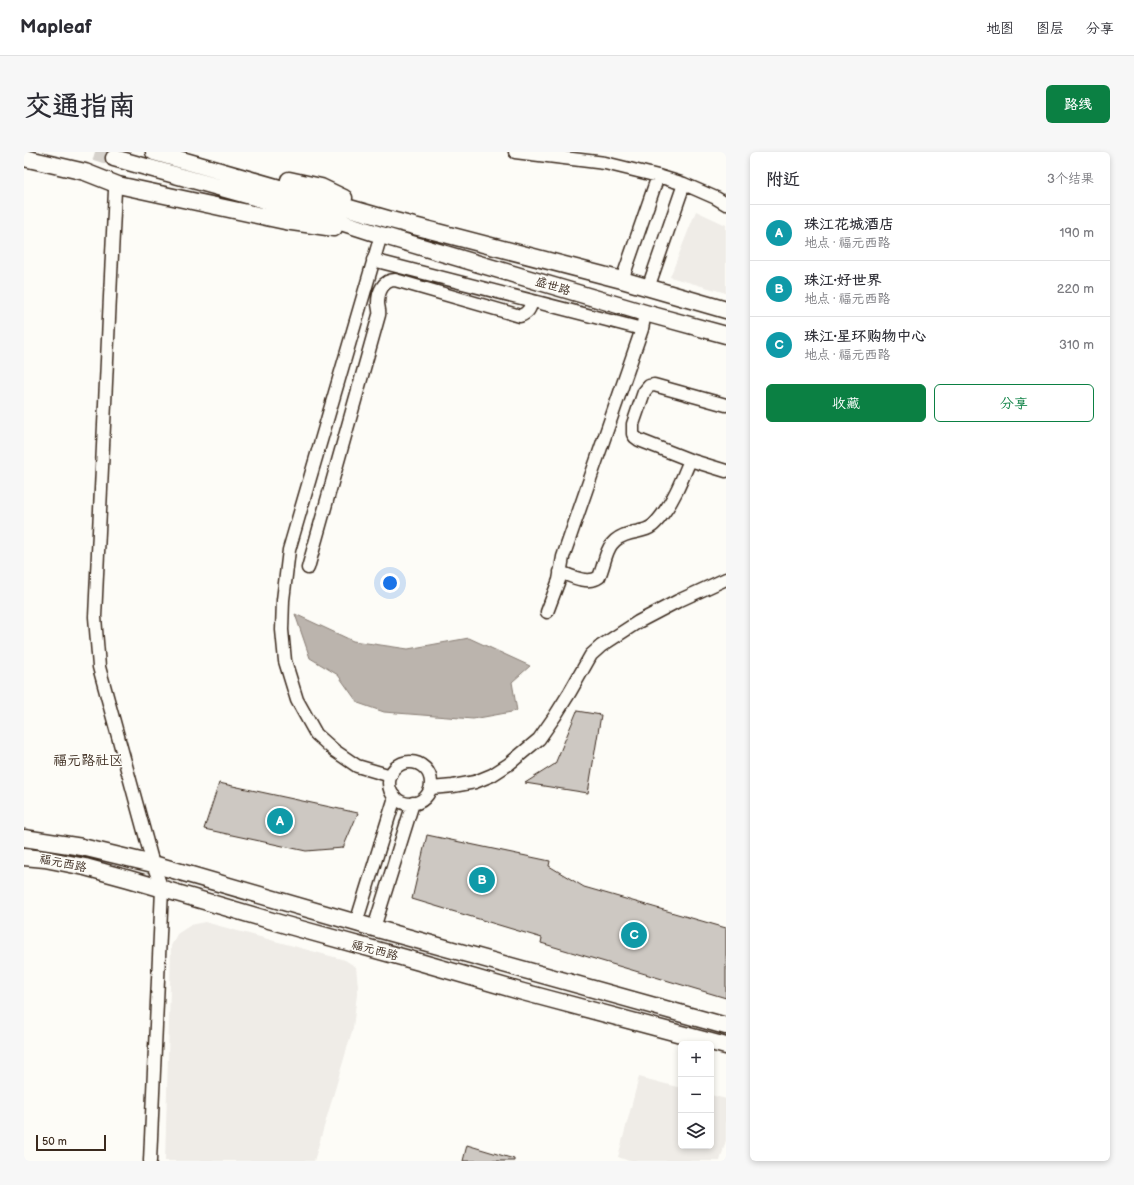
<!DOCTYPE html>
<html lang="zh">
<head>
<meta charset="utf-8">
<style>
  body { margin:0; font-family:"Balsamiq Sans","LXGW WenKai TC",sans-serif; background:#f7f7f7; color:#2b2b33 }
  .controls { position:absolute; right:12px; bottom:12px; display:grid; overflow:hidden; border-radius:6px; box-shadow:0 2px 6px #0003 }
  .controls button { width:36px; height:36px; display:grid; place-items:center; padding:0; border:0; border-bottom:1px solid #e1e1e2; background:#fff; color:#2b2b33; font:20px sans-serif }
  .scale { position:absolute; left:12px; bottom:10px; width:70px; box-sizing:border-box; padding-left:4px; border:2px solid #3b2a1e; border-top:0; font-size:11px; line-height:14px; white-space:nowrap; color:#3b2a1e; -webkit-text-stroke:3px #fdfcf7; paint-order:stroke }
  .you { position:absolute; left:366px; top:431px; width:14px; height:14px; margin:-10px; border:3px solid #fff; border-radius:50%; background:#1a73e8; box-shadow:0 0 0 6px #1a73e833 }
  .badge { display:grid; place-items:center; width:26px; height:26px; border-radius:50%; background:#0b8043; color:#fff; font-size:13px; font-weight:700 }
  .pin { position:absolute; translate:-50% -50%; border:2px solid #fff; box-shadow:0 1px 4px #0006 }
  .list { margin:0; padding:0; list-style:none }
  h2 { display:flex; justify-content:space-between; align-items:center; height:52px; margin:0; padding:0 16px; font-size:17px }
  h2 small { font-size:13px; font-weight:400; color:#7c7c81 }
  .list li { display:grid; grid-template-columns:26px 1fr auto; gap:12px; align-items:center; box-sizing:border-box; height:56px; padding:0 16px; border-top:1px solid #e1e1e2 }
  .list b { display:block; font-size:15px; white-space:nowrap }
  .list p { margin:0; font-size:13px; white-space:nowrap; color:#7c7c81 }
  .list em { font-size:13px; font-style:normal; color:#7c7c81 }
  .actions { display:flex; gap:8px; padding:12px 16px }
  .actions a { flex:1; padding:9px 0; border:1px solid #0b8043; border-radius:6px; text-align:center; font-size:14px; color:#0b8043 }
  .actions .main { background:#0b8043; color:#fff }
  .icon { flex:none; width:22px; height:22px; fill:none; stroke:currentColor; stroke-width:2; stroke-linecap:round; stroke-linejoin:round }
  .map { position:relative; flex:none; width:702px; height:1009px; overflow:hidden; border-radius:6px }
  header { display:flex; align-items:center; gap:24px; box-sizing:border-box; height:56px; padding:0 20px; background:#fff; border-bottom:1px solid #e1e1e2 }
  header strong { font-size:19px }
  nav { display:flex; gap:22px; margin-inline-start:auto; font-size:14px }
  .intro { display:flex; align-items:center; justify-content:space-between; box-sizing:border-box; height:96px; padding:0 24px }
  h1 { margin:0; font-size:28px }
  .button { padding:10px 18px; border-radius:6px; background:#0b8043; color:#fff; font-size:14px; font-weight:700 }
  main { display:flex; gap:24px; padding:0 24px }
  aside { flex:1; background:#fff; border-radius:6px; box-shadow:0 2px 6px #0003 }
  .map>svg:first-child { display:block }
</style>
</head>
<body>
<header>
<strong>Mapleaf</strong>
<nav><a>地图</a><a>图层</a><a>分享</a></nav>
</header>
<div class="intro"><h1>交通指南</h1><a class="button">路线</a></div>
<main>
<div class="map">
<svg width="702" height="1009" viewBox="0 0 702 1009">
  <rect width="100%" height="100%" fill="#fdfcf7"/>
  <filter id="ink" filterUnits="userSpaceOnUse"><feTurbulence type="fractalNoise" baseFrequency=".025" numOctaves="2"/><feDisplacementMap in="SourceGraphic" scale="8" xChannelSelector="R" yChannelSelector="G"/><feConvolveMatrix kernelMatrix="1 2 1 2 8 2 1 2 1" color-interpolation-filters="sRGB"/></filter>
  <g filter="url(#ink)">
    <path fill="#efece7" d="M672,59L702,73V141L646,125Z
      M181,770L321,808L332,815L334,834L329,876L290,1009H141L146,834L147,794L153,782L167,773Z
      M615,925L657,936V994H687V943L702,947V988L696,1009H605L594,1005Z"/>
    <path fill="#bbb4ad" stroke="#887d74" d="M271,462L329,489L384,497L445,486L506,514L488,530L493,559L449,567L360,560L334,551L314,523L286,506Z"/>
    <path fill="#cdc8c2" stroke="#3b2a1e" d="M553,559L577,563L564,641L501,631L531,612Z
      M195,631L334,661L319,696L282,699L180,677Z
      M403,683L526,709L525,714L560,735L702,776V846L517,791L518,786L388,747Z
      M443,993L490,1007V1009H439Z"/>
    <g fill="none" stroke-linecap="round" stroke-linejoin="round">
      <path stroke="#d6d2cc" stroke-width="16" stroke-dasharray="16 8" stroke-linecap="butt" d="M71,0L90,6"/>
      <defs>
        <path id="minor" d="M491,0L581,11L634,24L660,32L692,46L702,52
          M94,33L91,38L71,465L75,515L129,712L138,737L126,1009
          M357,83L265,398L259,448L258,478L261,509L273,548L292,582L311,599L333,614L367,624
          M349,108L618,177
          M598,128L634,24
          M624,136L660,32
          M702,253L630,233L625,234L620,240L609,272V282L611,285L615,288L666,308L702,319
          M284,416L355,163C356,159 354,155 354,151C354,140 359,128 371,128L496,164C504,161 506,157 508,149
          M536,420C547,424 564,433 575,425C584,404 580,388 607,381C614,379 622,379 628,374C632,371 635,367 638,363C651,346 658,327 666,308
          M523,460L535,428L539,405L618,177L621,161
          M365 631a21 21 0 1 1 42 0a21 21 0 1 1-42 0Z
          M407,636L429,634L451,630L468,623L485,612L515,587L531,564L546,540L567,503L577,494L614,470L654,449L702,427
          M332,771L371,645
          M350,776L389,651"/>
        <path id="major" d="M130,0L367,68L598,128L702,158
          M0,6L61,20L94,33L261,69L310,76
          M90,6L298,64L357,83L621,161L702,183
          M265,28L297,35L320,46
          M0,686L58,695L129,712L350,776L702,874
          M0,705L21,707L61,715L105,727L262,773L392,809L499,840L702,894"/>
      </defs>
      <use href="#minor" stroke="#3b2a1e" stroke-width="15"/>
      <use href="#major" stroke="#3b2a1e" stroke-width="19"/>
      <use href="#minor" stroke="#fdfcf7" stroke-width="12"/>
      <use href="#major" stroke="#fdfcf7" stroke-width="16"/>
    </g>
  </g>
  <g text-anchor="middle" stroke-width="3" stroke-linejoin="round" paint-order="stroke">
    <g font-size="12" fill="#3b2a1e" stroke="#fdfcf7">
      <text transform="translate(529 134) rotate(17)" y="4">盛世路</text>
      <text transform="translate(39 711) rotate(11)" y="4">福元西路</text>
      <text transform="translate(351 798) rotate(15)" y="4">福元西路</text>
    </g>
    <g font-size="14" fill="#3b2a1e" stroke="#fdfcf7">
      <text x="64" y="613">福元路社区</text>
    </g>
  </g>
</svg>
<div class="controls">
<button>+</button>
<button>−</button>
<button><svg class="icon" aria-label="layers" viewBox="0 0 24 24"><path d="M12 4l9 5-9 5-9-5zM3 14l9 5 9-5"/></svg></button>
</div>
<div class="scale">50 m</div>
<div class="you"></div>
<div class="pin badge" style="left:256px;top:669px;background:#0f9aa8">A</div>
<div class="pin badge" style="left:458px;top:728px;background:#0f9aa8">B</div>
<div class="pin badge" style="left:610px;top:783px;background:#0f9aa8">C</div>
</div>
<aside>
<h2>附近<small>3个结果</small></h2>
<ul class="list">
<li><span class="badge" style="background:#0f9aa8">A</span><div><b>珠江花城酒店</b><p>地点 · 福元西路</p></div><em>190 m</em></li>
<li><span class="badge" style="background:#0f9aa8">B</span><div><b>珠江·好世界</b><p>地点 · 福元西路</p></div><em>220 m</em></li>
<li><span class="badge" style="background:#0f9aa8">C</span><div><b>珠江·星环购物中心</b><p>地点 · 福元西路</p></div><em>310 m</em></li>
</ul>
<div class="actions"><a class="main">收藏</a><a>分享</a></div>
</aside>
</main>
</body>
</html>
